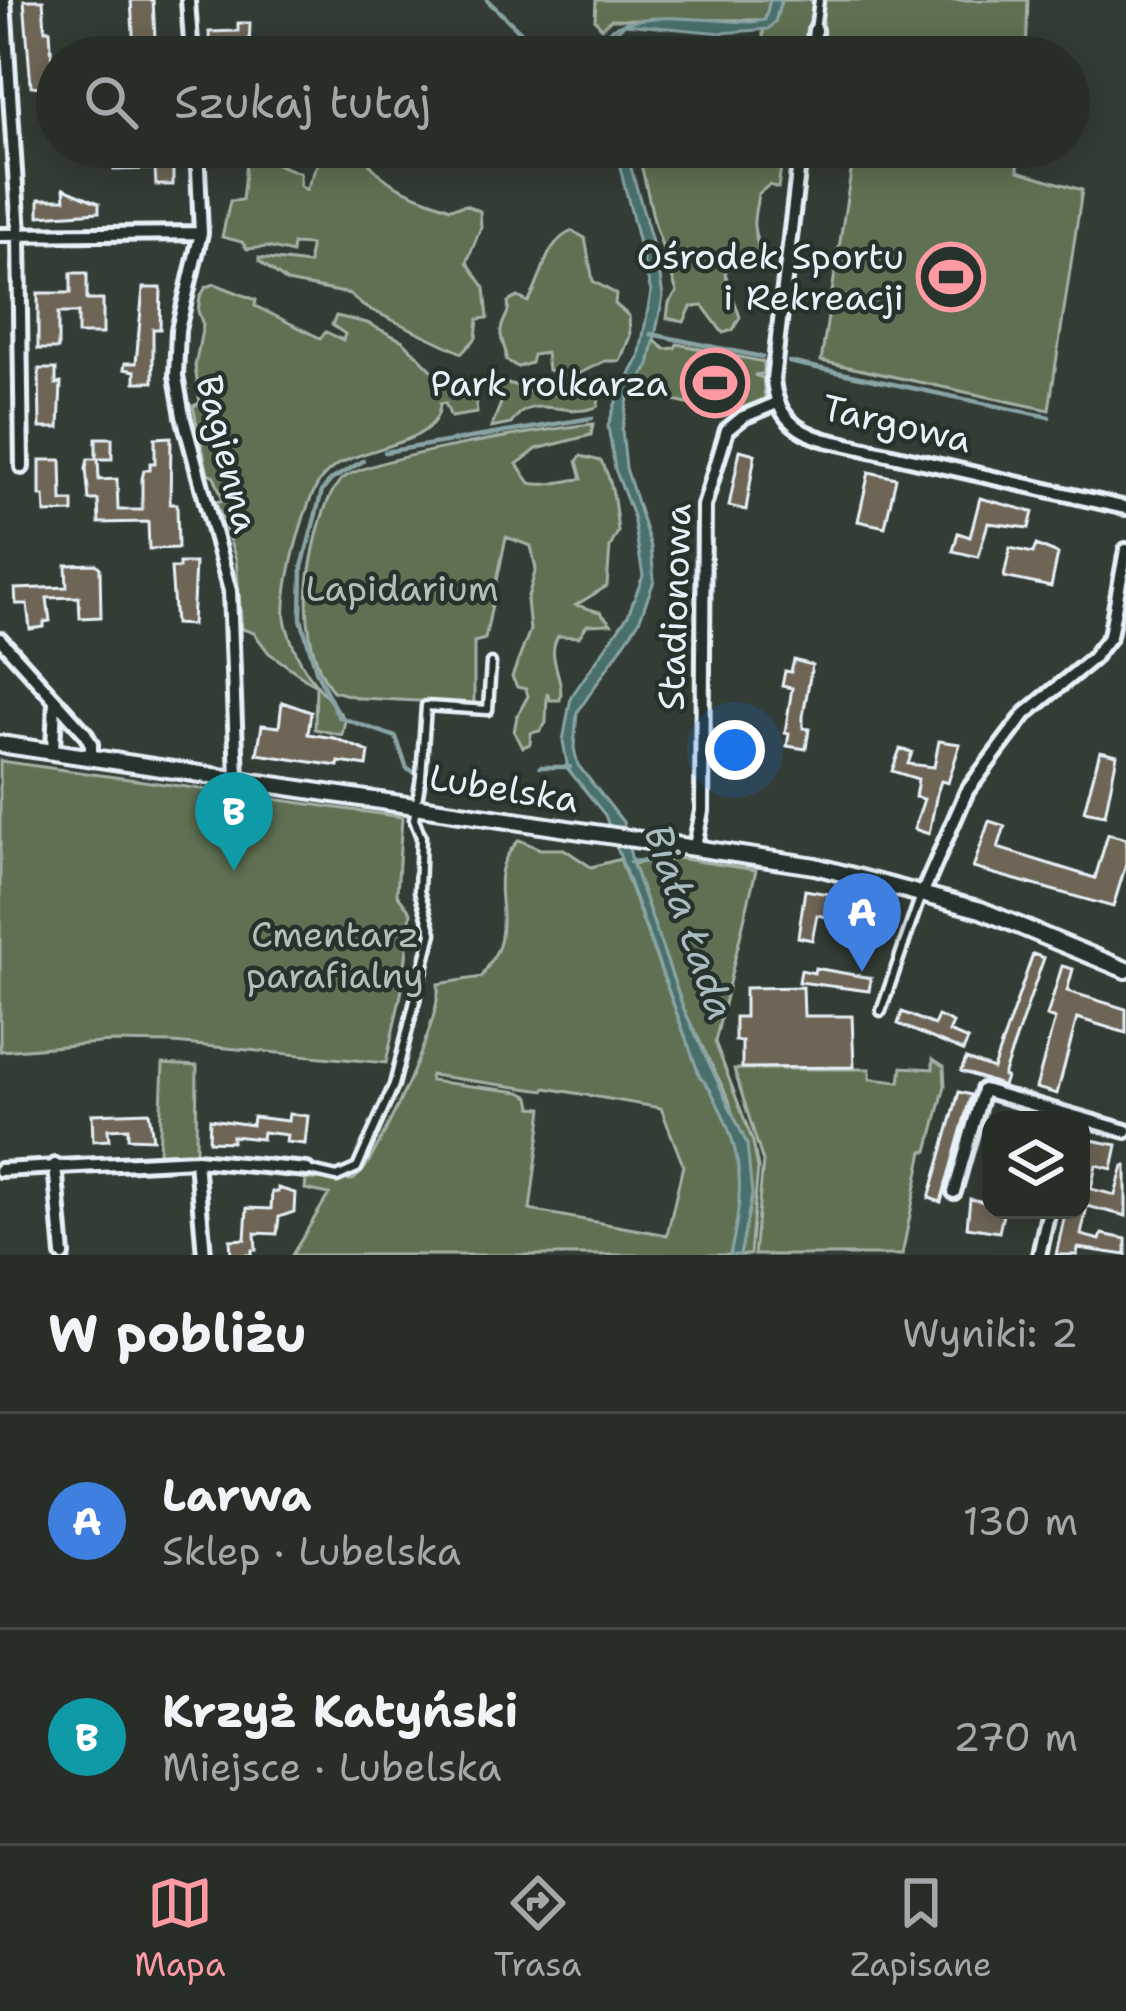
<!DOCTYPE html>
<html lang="pl">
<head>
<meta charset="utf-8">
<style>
  body { margin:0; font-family:"Shantell Sans",sans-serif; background:#333a34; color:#f1f3f6 }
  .controls { position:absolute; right:36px; bottom:36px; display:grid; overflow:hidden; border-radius:24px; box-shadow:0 6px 30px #0003 }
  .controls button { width:108px; height:108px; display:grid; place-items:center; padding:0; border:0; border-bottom:3px solid #434a45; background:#272e28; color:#f1f3f6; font:60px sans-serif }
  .you { position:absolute; left:735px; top:750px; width:42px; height:42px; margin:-30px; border:9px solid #fff; border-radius:50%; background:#1a73e8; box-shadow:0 0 0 18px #1a73e833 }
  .badge { display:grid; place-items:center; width:78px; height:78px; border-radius:50%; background:#ff9aa2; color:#fff; font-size:39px; font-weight:700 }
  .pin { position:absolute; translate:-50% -99px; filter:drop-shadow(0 3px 6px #0008) }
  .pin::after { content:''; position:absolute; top:63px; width:42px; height:36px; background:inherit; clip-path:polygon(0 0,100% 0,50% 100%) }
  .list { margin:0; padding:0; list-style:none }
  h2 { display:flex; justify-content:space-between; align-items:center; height:156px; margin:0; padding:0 48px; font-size:51px }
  h2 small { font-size:39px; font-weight:400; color:#a4a8a8 }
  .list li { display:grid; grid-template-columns:78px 1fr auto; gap:36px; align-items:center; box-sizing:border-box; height:216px; padding:0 48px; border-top:3px solid #434a45 }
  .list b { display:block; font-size:45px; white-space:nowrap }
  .list p { margin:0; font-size:39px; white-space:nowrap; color:#a4a8a8 }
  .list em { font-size:39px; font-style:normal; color:#a4a8a8 }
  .icon { flex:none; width:66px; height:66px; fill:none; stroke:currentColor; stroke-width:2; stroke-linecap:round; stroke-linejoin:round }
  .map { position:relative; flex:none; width:1126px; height:1255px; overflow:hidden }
  .search { position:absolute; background:#272e28; box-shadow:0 6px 30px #0003; left:36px; right:36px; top:36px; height:132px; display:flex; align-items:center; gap:30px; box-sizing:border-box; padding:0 42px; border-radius:66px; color:#a4a8a8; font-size:45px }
  .sheet { height:588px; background:#272e28 }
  nav { display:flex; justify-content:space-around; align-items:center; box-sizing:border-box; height:168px; border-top:3px solid #434a45; background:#272e28; font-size:33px; color:#a4a8a8 }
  nav a { display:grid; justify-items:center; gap:6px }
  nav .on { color:#ff9aa2 }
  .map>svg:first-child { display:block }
</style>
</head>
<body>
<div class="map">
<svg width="1126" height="1255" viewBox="0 0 1126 1255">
  <rect width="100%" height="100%" fill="#343d35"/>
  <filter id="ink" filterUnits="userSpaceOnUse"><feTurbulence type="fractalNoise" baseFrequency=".00833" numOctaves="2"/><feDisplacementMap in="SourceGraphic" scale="24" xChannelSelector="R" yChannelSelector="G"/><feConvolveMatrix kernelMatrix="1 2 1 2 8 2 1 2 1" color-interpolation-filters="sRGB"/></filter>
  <g filter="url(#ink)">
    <path fill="#607153" stroke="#a4b1a6" stroke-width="3" fill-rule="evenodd" d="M596,0H770L765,20L611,19L602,28L595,20Z
      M781,0H1028L1026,57H822L824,32L810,30L808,42L763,39V31L775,22Z
      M325,147H357C383,188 410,192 450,208L466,205L480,211L481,227L467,262L485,288L488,318L478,319L476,338L462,353L363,306L350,294L287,282L259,261V258L309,264L310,245L293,244L292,253L268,247L247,249L242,242L222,237L230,201L242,200L247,153L300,173V186L306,190Z
      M637,147H784L778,188L769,185L758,194C757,204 753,217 754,226C756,246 764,248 750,265H730L725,273L740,317L733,330L723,333L703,306L691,307L684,322L667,318L669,303L677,292L655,225Z
      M855,147H1019L1018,171L1082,190L1049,410L821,361Z
      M572,231L585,238L593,281L616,294L615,304L629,316L630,336L620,361H605L572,377L548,370L546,353L533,355L531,363L518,367L506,360C507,348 502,345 501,335C499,322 511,316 508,302L518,297L528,302C545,276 542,245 572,231Z
      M215,284L256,300L255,306L320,338L326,332L343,340L345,334L332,325L336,316L367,323L403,341L438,376L475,395L477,413L451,417L445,403L440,404C438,451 350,443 323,477C304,499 282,589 285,618C287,632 297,657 305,669C316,687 333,702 345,720L342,735L315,729L316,686L269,653L254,633L242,629L236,559L216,502L223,500L214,476L208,473L193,406L200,403L195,366L203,325L198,311L200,297L206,287Z
      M654,340L665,349L675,348L677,344L764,362V374L754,375L763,378L765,399L738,415L669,400L636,388L649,365Z
      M488,381L512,384L531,392L558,395L589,391L599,395L598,406C570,421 531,389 511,424L491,428L501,403L496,390L485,386Z
      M593,424L591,435L537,449L517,464L530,483C549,487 563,480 582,479L577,461L581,456L601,461C614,483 615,506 618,532L610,547L607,586L576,605L600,612L611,624L587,625L579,637L558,636C545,657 565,677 560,700H550L547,693L546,723L540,731L531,733L530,744L523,747L514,732L517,716L528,696L526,689L517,687L512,677L530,630L527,600L536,569L531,546L506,537L485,639L474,642V704L360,698L333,691C309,662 304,612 309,576C313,551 323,498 341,480C366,457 552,428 593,424Z
      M0,761L402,817L397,894L411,912L403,985L386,1063L173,1043L112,1042L0,1051Z
      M519,840L540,849H564L591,867L620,859L685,1036L734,1136L740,1162L741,1209L730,1255H292L329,1194L305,1189L306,1179L353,1180L363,1171C385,1137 442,1020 438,984L482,977C487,966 498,953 500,942C509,901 485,875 519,840ZM431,1075L544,1091L546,1088L661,1108L683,1165L667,1235L530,1210L543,1108L532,1107L530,1097L520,1092L430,1081Z
      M670,857L756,870L715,1042L753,1142L758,1168L750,1255H740L752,1195L729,1100L684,1010L633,864L651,861L668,864Z
      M933,1059L944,1066L945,1086L928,1151H923L902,1255H754L763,1162L734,1069H870V1079L900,1082L902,1067L933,1069Z
      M163,1064L197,1066L196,1154L159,1153Z"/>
    <path fill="#4a706d" stroke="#89a4a5" stroke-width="3" d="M770,0H781L775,22L768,29L722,33L625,24L608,38L605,57H593C601,0 701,22 752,22L765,20Z
      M615,147H625L658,263L663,297L649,365L628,399L622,430L626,468L651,547L654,581L639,621L577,713L574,748L578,765L623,822L633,865L684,1010L747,1144L752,1195L740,1255H730C743,1201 745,1160 720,1109C714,1097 710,1086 700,1077L605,815L568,769L563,741L571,697L628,615L643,576L633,516L615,469L608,426L618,396L639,358L651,292Z"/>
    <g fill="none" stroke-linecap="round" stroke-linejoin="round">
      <path stroke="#89a4a5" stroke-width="4.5" d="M487,0L547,57
        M651,334L762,357
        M789,362L1049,417
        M385,452L592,418
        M363,461L331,480L322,491L302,567L301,619L317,673L339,717L396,737L407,769L413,772
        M540,767H570
        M630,862L654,860"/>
    </g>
    <path fill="#6e6556" stroke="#e8f1f8" stroke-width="3" d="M24,0H43L45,30H50L53,81L50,82V88L31,86Z
      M131,0H153L156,57H138V50H134Z
      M238,23H250L249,49L230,48V57H210L209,32L238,31Z
      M135,147H157L158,167H173V185H156L155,169L114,170V151H135Z
      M64,188L99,203V212L39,216V199H65Z
      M71,273H87V300H103V334H78V313H58V349H38V293H71Z
      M143,288H161L160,329H153V382H135V371L124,369L125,363H136Z
      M39,369H56V384L61,383L59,428H40Z
      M171,437L170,504H177L178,548L149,549L148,522L99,523L98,500H89L86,468L88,459H96V438H112V459H98L99,480L117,479L118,510H142V479L144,470H150V463H155V438Z
      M740,450L755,454L746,510L729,506Z
      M40,460H61L62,501H73V512L45,513L44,496H40Z
      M869,472L896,478L885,527L858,521Z
      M980,498L1033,512L1029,528L988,523L978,557L953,551L958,533L970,537Z
      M1036,545L1058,554L1051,587L1004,577L1010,548L1033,553Z
      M179,563H195L192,625L175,624L171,568H179Z
      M96,564L100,568L101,617L80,618L79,597L47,598L50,621L44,622V627L30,629L27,604H16L15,589L67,587L66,565Z
      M794,660L812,665L803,716V728L809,729L806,749L787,746L789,734L785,733L792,688L782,686L785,671L791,672Z
      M282,702L311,712L308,734L334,738L369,752L367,766L339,762L338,766L257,754L262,725L279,727Z
      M939,741L960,744L948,783L941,781L937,793L929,834L914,829L924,799L915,797L918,779L892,771L900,749L912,752L908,764L934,767Z
      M1100,751L1117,755L1105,815L1084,811Z
      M989,821L1005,826L998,848L1095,878L1108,834L1126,839V864L1113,907L973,868Z
      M805,890L882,903L883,917L864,914L862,931L846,928L847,921L817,915L812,940L798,937Z
      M1033,954L1044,958L1003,1076L1006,1077L1003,1086L961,1071L966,1059L993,1069Z
      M1062,966L1073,969L1067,991L1126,1009V1033L1077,1018L1057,1094L1036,1088L1055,1019L1047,1016Z
      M815,968L871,978L869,991L799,982L801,970L814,973Z
      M803,987L804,1016H852L854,1067L742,1068V1041H735V1017H745V988Z
      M902,1012L934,1025L938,1016L953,1023L949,1032L968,1040L963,1051L898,1024Z
      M959,1092L971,1095L941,1202L929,1198Z
      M149,1112L153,1139L128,1138V1128L108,1129L109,1140L93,1141L92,1114Z
      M289,1114L308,1116L305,1144L286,1142L287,1135L263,1132L262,1139L232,1136V1142L209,1141L210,1119L252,1125L253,1117L288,1121Z
      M1081,1138L1117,1145L1112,1169L1096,1165L1091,1189L1115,1195L1123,1166H1126V1216L1087,1206L1081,1235L1100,1240L1102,1234L1126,1239V1255L1078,1248L1077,1255H1056L1066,1210H1081Z
      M278,1188L295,1193L294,1212L279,1217L277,1234L255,1233L256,1250H252V1255H231L230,1240L245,1239L247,1208L271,1209L272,1192H278Z
      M970,1199L991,1203V1210H1004L999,1232L967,1227Z"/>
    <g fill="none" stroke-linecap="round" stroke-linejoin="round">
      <defs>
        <path id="service" d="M815,30L819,0
          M881,1011L921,895
          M307,1170L337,1177L357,1168L394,1085L432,933L419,891L421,837L414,819L421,777L426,706L488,710L491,663"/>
        <path id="minor" d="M4,0L19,234L22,467
          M188,0L192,57
          M812,57L815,30
          M197,147L201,233L178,330L176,376L183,416L230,591L237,778
          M801,147L773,379C776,414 793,431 826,440L1126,508
          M0,235L201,233
          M0,639L85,733L91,744V756
          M53,751L55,701
          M695,846L702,811L704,506L727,430L743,417L777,403
          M923,892L967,791L1025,714L1092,659L1110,636L1126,550
          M196,1160L204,1255
          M55,1165L63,1255
          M0,1170L196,1160L307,1170
          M954,1192L983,1090L1126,1131
          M1039,1255L1049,1210"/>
        <path id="tertiary" d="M0,744L815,866L981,910L1126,970"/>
      </defs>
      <use href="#service" stroke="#e8f1f8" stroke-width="15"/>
      <use href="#minor" stroke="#e8f1f8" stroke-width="20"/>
      <use href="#tertiary" stroke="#e8f1f8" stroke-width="22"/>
      <use href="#service" stroke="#26332d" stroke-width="6"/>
      <use href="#minor" stroke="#26332d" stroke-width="10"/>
      <use href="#tertiary" stroke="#26332d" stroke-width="14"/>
    </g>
  </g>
  <defs>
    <symbol id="stadium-ring" viewBox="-11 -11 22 22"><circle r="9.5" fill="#26332d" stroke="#ff9aa2" stroke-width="1.5"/><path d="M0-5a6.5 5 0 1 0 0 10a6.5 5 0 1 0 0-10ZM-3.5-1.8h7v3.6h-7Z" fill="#ff9aa2"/></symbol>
  </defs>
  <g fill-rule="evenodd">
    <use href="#stadium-ring" x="913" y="239" width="76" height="76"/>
    <use href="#stadium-ring" x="677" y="345" width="76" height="76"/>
  </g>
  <g text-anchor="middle" stroke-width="9" stroke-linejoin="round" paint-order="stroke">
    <g font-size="36" fill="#e8f1f8" stroke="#26332d" text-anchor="end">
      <text x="904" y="269">Ośrodek Sportu<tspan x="904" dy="41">i Rekreacji</tspan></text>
      <text x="668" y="396">Park rolkarza</text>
    </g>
    <g font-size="36" fill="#e8f1f8" stroke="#26332d">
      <text transform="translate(897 423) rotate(13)" y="13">Targowa</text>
      <text transform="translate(228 454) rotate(76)" y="13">Bagienna</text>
      <text transform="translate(674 607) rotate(-88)" y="13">Stadionowa</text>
      <text transform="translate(504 788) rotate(9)" y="13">Lubelska</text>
    </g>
    <g font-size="36" fill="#b2beb6" stroke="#26332d">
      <text x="402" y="601">Lapidarium</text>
      <text x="335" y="947">Cmentarz<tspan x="335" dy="41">parafialny</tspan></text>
    </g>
    <g font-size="39" font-style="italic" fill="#a9bdc0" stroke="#26332d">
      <text transform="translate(690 922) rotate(71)" y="14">Biała Łada</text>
    </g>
  </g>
</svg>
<div class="controls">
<button><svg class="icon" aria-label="layers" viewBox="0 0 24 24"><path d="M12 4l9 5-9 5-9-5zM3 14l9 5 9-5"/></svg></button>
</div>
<div class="you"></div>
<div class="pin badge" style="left:862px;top:972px;background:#3f7fe0">A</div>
<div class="pin badge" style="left:234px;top:871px;background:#0f9aa8">B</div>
<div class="search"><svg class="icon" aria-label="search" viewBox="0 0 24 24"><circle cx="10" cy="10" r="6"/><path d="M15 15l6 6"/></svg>Szukaj tutaj</div>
</div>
<section class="sheet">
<h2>W pobliżu<small>Wyniki: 2</small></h2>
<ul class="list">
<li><span class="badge" style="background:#3f7fe0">A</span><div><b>Larwa</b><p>Sklep · Lubelska</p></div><em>130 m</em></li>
<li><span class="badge" style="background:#0f9aa8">B</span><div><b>Krzyż Katyński</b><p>Miejsce · Lubelska</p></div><em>270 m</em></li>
</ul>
</section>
<nav>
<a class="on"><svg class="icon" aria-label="map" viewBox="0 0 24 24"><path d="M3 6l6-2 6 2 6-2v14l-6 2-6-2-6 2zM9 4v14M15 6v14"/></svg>Mapa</a>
<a><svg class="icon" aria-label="directions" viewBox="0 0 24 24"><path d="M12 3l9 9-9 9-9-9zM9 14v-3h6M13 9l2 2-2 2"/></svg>Trasa</a>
<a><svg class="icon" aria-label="saved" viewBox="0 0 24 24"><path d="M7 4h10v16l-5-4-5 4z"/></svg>Zapisane</a>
</nav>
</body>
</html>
